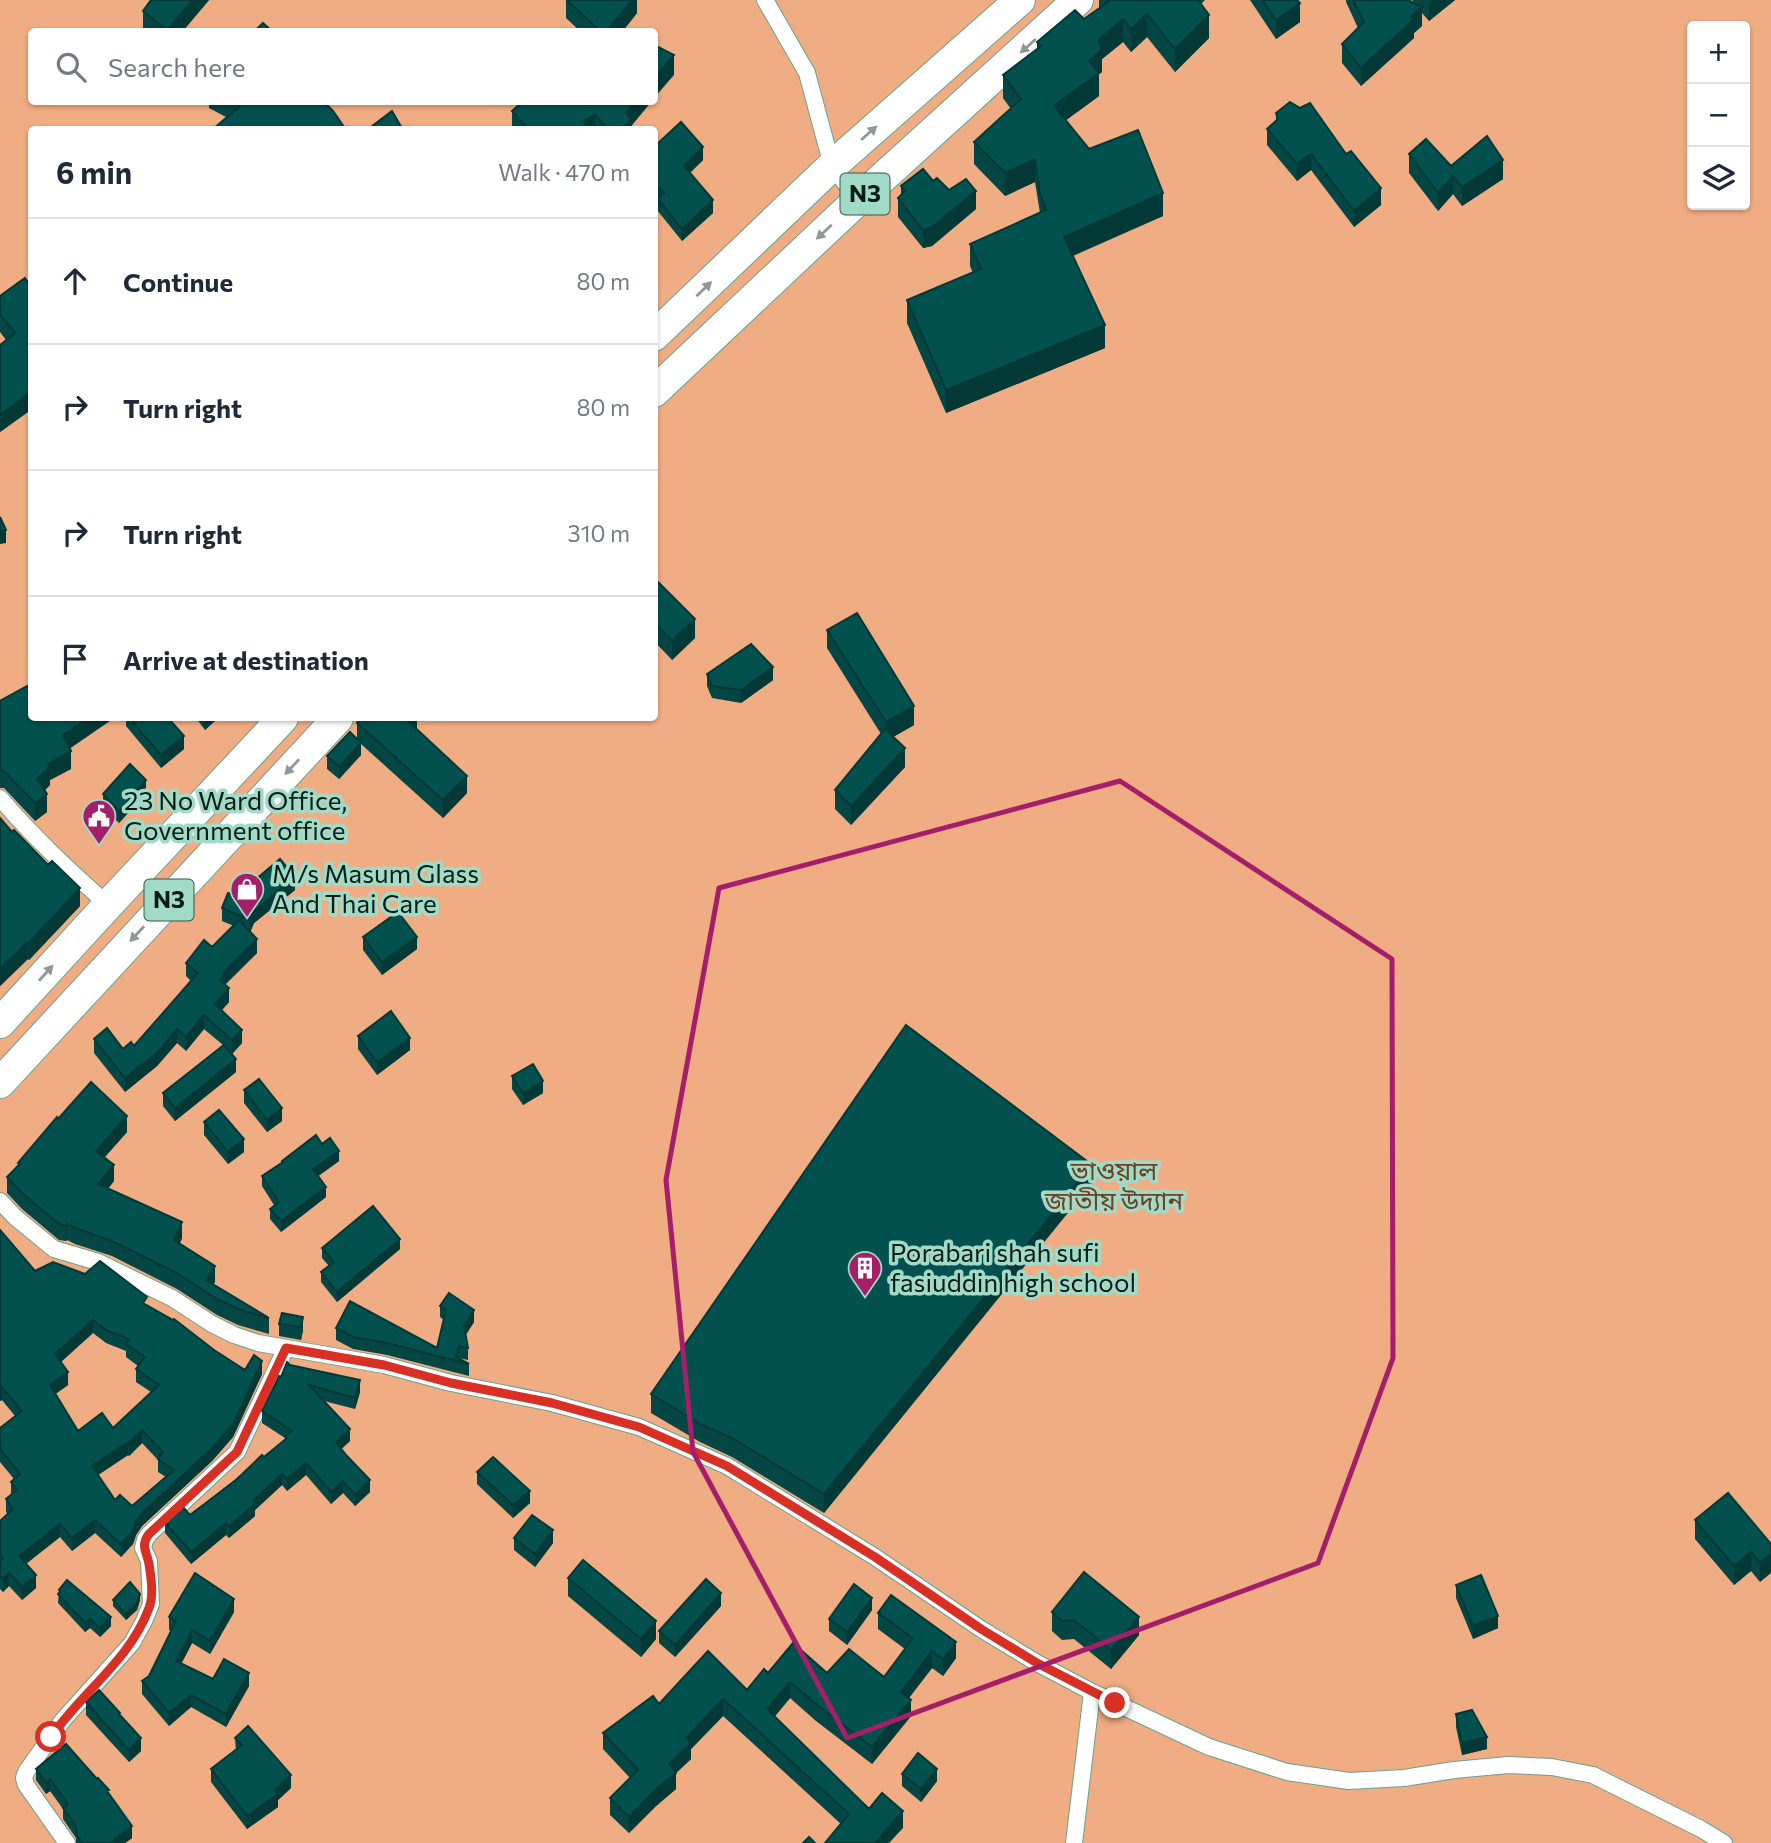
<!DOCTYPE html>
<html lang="en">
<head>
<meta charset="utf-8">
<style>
  body { margin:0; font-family:Commissioner,"Noto Sans Bengali",sans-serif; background:#f6f6f7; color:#1f2937 }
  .controls { position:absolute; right:21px; top:21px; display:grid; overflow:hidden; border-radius:7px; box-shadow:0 2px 5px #0004 }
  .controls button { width:63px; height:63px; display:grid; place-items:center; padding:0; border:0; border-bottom:2px solid #e0e1e3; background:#fff; color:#1f2937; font:35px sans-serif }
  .stop { position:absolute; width:21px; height:21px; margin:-16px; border:5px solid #d93025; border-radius:50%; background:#fff }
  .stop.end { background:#d93025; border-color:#fff; box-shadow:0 2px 7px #0008 }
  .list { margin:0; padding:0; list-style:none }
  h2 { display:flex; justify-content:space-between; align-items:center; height:91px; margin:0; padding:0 28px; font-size:30px }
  h2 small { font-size:23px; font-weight:400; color:#747a83 }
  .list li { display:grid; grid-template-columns:46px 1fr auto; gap:21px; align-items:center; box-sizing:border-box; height:126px; padding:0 28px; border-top:2px solid #e0e1e3 }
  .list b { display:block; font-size:26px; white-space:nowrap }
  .list em { font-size:23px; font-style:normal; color:#747a83 }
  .icon { flex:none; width:38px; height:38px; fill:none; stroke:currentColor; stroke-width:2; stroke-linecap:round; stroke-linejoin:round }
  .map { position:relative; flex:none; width:1771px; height:1843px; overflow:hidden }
  .search { position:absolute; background:#fff; box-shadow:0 2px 5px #0004; left:28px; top:28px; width:630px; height:77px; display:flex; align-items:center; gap:18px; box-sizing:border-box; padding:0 24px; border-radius:7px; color:#747a83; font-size:26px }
  .panel { position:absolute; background:#fff; box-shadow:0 2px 5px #0004; left:28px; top:126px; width:630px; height:595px; border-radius:7px }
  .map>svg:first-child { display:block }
</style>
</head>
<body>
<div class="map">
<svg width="1771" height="1843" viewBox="0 0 1771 1843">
  <rect width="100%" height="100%" fill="#a1dbc8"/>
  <path fill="#f0ac83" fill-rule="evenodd" d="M0,0H1771V1843H0ZM1692,26H1745V205H1692ZM32,32H654V102H32ZM32,130H654V718H32Z"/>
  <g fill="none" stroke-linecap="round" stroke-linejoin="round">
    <defs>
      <path id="street" d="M765,0L807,73L832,166L858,200
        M0,798C33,837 70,871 108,905
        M0,1201L15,1217L54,1249L98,1262L172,1298L212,1324L234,1335L258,1343L384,1365L451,1383L552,1403L639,1427L727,1466L875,1557L981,1629L1037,1663L1092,1692L1209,1747L1287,1772L1349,1781L1404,1778L1454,1770L1508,1765L1552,1767L1593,1775L1701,1829L1724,1843
        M67,1843L26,1785L24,1778L26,1772L63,1720L132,1643L144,1621L151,1604L149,1561L143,1548L145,1540L149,1534L237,1452L286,1348
        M1074,1843L1092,1692"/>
      <path id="highway" d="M654,336L832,166L1020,0
        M654,392L858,200L1078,0
        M0,1023L108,905L283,718
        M0,1083L338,718"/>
    </defs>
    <use href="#street" stroke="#69a28f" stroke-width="18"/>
    <use href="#highway" stroke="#69a28f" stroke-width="32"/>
    <use href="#street" stroke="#fff" stroke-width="16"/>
    <use href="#highway" stroke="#fff" stroke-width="30"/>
  </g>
  <path fill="#034644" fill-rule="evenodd" d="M151,0H209L182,32H146L143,29V11Z
    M566,0H637V13L622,32H581L566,18Z
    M1099,0H1205L1201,4L1209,38L1175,72L1147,37L1131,52L1123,42L1102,59V72L1099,74V96L1066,120L1089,149L1163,216L1073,256L1105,348L946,413L907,323V300L973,273L970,266V244L1040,213L1035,182L1005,196L974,164V142L1011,109L1003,98V75L1037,49V42L1084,19L1099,8Z
    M1250,0H1297L1300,22L1276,39Z
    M1346,0H1408L1415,3L1412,0H1455L1429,21L1422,13V26L1414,33V38L1361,86L1342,63V44L1358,28L1346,2Z
    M209,102H324L226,117L209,108Z
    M522,102H651L632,125V130H512V111Z
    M1276,113L1346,154L1381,205L1354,227L1311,170L1297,181L1267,145V129L1276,121Z
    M654,147L703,160L690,173L713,213L682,241L657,210V197L654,194Z
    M1409,154L1451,166L1503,179L1462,206L1453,194L1438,211L1409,173Z
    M933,181L949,190L976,209L932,246L923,248L898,217V198L901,195V186Z
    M25,278L32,409L0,432V345L6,340L0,332V296Z
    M654,578L695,638L672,660L654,641Z
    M827,630L914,725L893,737L905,767L851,825L835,809V790L881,734L827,648Z
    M707,674L773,680L741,703L712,698L707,686Z
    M30,691L114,718L69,749L71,769L50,780V785L44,791L47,812L35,821L4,788H0V701Z
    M126,718H129L184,749L161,768L126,726Z
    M196,718H218L205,730Z
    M417,718V730L467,793L443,818L361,744V755L339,779L327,769V756L357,739V723Z
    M146,793L119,823L103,807V794Z
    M0,818L12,832L80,906L29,960L28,959L0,986Z
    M295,890L254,923L250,932L257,953L225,984L229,1002L221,1011L242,1043L232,1054L236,1072L175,1121L163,1106V1093L223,1045L204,1029L186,1051L177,1043L157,1066L125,1092L94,1053V1039L123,1049L134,1046L191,981L186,976V963L212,947L234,926L222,921V908L236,896Z
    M363,937L417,949L382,975L363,950Z
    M358,1036L410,1050L377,1075L358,1049Z
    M512,1076L543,1093L523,1105L512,1089Z
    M244,1090L282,1121L267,1132L244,1103Z
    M58,1119L127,1132L104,1158L114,1181L108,1189L182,1238L180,1243L215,1282L213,1285L269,1318V1334L238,1325L217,1315L177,1289L112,1256L75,1244L67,1240L66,1241L59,1240L22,1209L7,1193V1177Z
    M204,1122L244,1152L228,1164L204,1135Z
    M322,1144L339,1161L318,1176L326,1197L281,1232L270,1219V1209L274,1205L262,1186V1176L282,1163V1161Z
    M1092,1183L824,1513L732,1457L700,1442L651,1413V1394Z
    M0,1230L35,1271L147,1305L245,1370L262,1374L233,1437L212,1461L142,1526L136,1535L133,1544L121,1557L95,1533L72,1551L60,1537L26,1564L36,1588L22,1600L9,1586L3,1592L0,1589V1521L8,1514L6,1512V1499L11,1495V1482L14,1479L0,1462V1428L15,1416L2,1400L0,1401ZM93,1333L106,1343L126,1351V1357L138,1366L136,1369V1382L151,1392L113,1428L78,1431L55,1394L68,1385L61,1362ZM142,1443L158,1460V1472L166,1477L132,1506L115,1500L98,1475L128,1455L129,1456Z
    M322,1248L400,1249L337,1302L321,1282V1272L329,1266L322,1258Z
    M440,1306L474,1322L465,1335L468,1348V1360L459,1358L458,1359L469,1364V1376L387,1355L353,1349L336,1340V1328L437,1348L444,1320L440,1317Z
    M303,1317V1330L301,1340L279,1336V1324Z
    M290,1365L360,1392L355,1409L324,1401L350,1441L341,1449L370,1492L355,1506L343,1493L331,1504L306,1475L287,1491L282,1485L255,1510V1516L229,1538L226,1535L191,1564L165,1533V1522L190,1515L285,1440V1438L262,1423V1411L281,1377Z
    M477,1472L530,1503L513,1518L477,1484Z
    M1695,1520L1771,1544L1760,1582L1751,1571L1734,1585L1695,1539Z
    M514,1538L553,1543L535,1567L514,1550Z
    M568,1578L656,1639L641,1657L568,1596Z
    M1456,1585L1498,1628L1473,1639L1456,1598Z
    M59,1590L111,1626L100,1637L90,1628L85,1632L58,1603Z
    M113,1600H140L137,1610L126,1620L113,1606Z
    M721,1606L675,1657L659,1643V1631Z
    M872,1610L847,1645L829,1631V1619Z
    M234,1612L210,1654L192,1643L181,1664L213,1679L249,1686L226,1727L191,1707L169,1726L142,1694V1681L149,1676L171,1631L169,1630V1617Z
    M1052,1612L1139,1635L1111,1669L1074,1639L1062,1640L1052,1631Z
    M878,1613L956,1658L943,1676L932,1668L909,1698L911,1716L872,1764L816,1721L790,1698L774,1717L869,1809L903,1828L841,1824L723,1716L691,1749V1759L676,1773V1789L656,1806L629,1833L610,1815V1798L630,1778L603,1749V1733L659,1704L747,1690L768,1673H827L884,1677L905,1649L878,1629Z
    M86,1702L141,1751L129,1762L86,1715Z
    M1456,1714L1487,1749L1462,1755L1456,1727Z
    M235,1738L291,1788L278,1800V1807L247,1829L211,1782V1769L236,1751Z
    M36,1769L109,1794L132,1838L125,1843H76V1838L63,1819V1809L50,1791L46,1794L36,1780Z
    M902,1774L937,1781L921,1802L902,1786Z"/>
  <path fill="#023937" d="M193,0H209L182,32H167V30Z
    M632,0H637V13L622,32H606Z
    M1432,0H1455L1429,21V2Z
    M1300,3V22L1276,39V20Z
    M1422,7V26L1414,33V38L1361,86V68L1411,16Z
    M1147,14V37L1131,52V29Z
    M1209,15V38L1175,72V49Z
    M1123,19V42L1102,59V72L1099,74V96L1054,129V106L1089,61L1098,40Z
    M674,55V75L654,98V79Z
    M635,102H651L632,125V130H618L626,113Z
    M595,114V130H584V121Z
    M703,147V160L684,178V166Z
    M1311,154V170L1297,181V164Z
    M1035,159V182L1005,196V173Z
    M1503,160V179L1462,206V187Z
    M1453,176V194L1438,211V193Z
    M1381,188V205L1354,227V211Z
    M976,191V209L932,246L923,248V230Z
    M1163,193V216L1064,259V237Z
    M713,200V213L682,241V229Z
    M1105,325V348L946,413V390Z
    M32,391V409L0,432V415Z
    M6,530V543L0,544V532Z
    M695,619V638L672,660V641Z
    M773,667V680L741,703V690Z
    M914,706V725L886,741V722Z
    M89,718H114L63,753V735Z
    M205,718H218L205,730Z
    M412,718H417V730L408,721Z
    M184,736V749L161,768V755Z
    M361,743V755L339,779V767Z
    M905,748V767L851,825V806Z
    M71,751V769L50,780V785L37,797V779L48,764Z
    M467,776V793L443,818V800Z
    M146,780V793L119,823V811Z
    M47,794V812L35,821V803Z
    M295,877V890L254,923L250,933V920L254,911Z
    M80,888V906L29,960V943Z
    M417,937V949L382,975V962Z
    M257,939V953L224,986L220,980L223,973Z
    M28,942V959L0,986V969Z
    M229,988V1002L215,1018V1004Z
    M204,1015V1029L186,1051V1037Z
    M177,1029V1043L157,1066L125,1092V1078Z
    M242,1030V1043L232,1054V1040Z
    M410,1038V1050L377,1075V1062Z
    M236,1059V1072L175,1121V1108Z
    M543,1081V1093L523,1105V1093Z
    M282,1108V1121L267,1132V1120Z
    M127,1116V1132L96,1167V1151Z
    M244,1139V1152L228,1164V1152Z
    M339,1151V1161L313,1180V1169Z
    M114,1165V1181L98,1200V1184Z
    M1092,1165V1183L824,1513V1494Z
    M326,1187V1197L281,1232V1221Z
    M182,1222V1238L174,1256V1240Z
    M67,1224V1240L66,1241V1226Z
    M400,1239V1249L337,1302V1292Z
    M215,1266V1282L208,1293L206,1280Z
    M474,1310V1322L464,1338V1326Z
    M303,1317V1330L301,1340V1327Z
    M93,1320V1333L55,1367V1354Z
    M262,1361V1374L233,1437L212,1461L142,1526L136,1535L133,1544L121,1557V1544L142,1513Z
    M68,1372V1385L50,1398V1385Z
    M360,1380V1392L355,1409V1398Z
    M2,1387V1400L0,1401V1388Z
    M350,1429V1441L336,1454V1442Z
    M142,1430V1443L129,1456V1443Z
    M128,1442V1455L92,1479V1466Z
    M306,1463V1475L287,1491V1479Z
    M282,1474V1485L255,1510V1516L229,1538V1526L253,1501Z
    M370,1480V1492L355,1506V1495Z
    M343,1481V1493L331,1504V1492Z
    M530,1491V1503L513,1518V1505Z
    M95,1520V1533L72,1551V1538Z
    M226,1523V1535L191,1564V1552Z
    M60,1524V1537L19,1569V1556Z
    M553,1530V1543L535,1567V1554Z
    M1751,1552V1571L1734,1585V1566Z
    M1771,1554V1573L1760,1582V1563Z
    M9,1573V1586L3,1592V1579Z
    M36,1575V1588L22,1600V1587Z
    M721,1593V1606L675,1657V1645Z
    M140,1594V1600L137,1610L126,1620V1614Z
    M872,1598V1610L847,1645V1632Z
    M234,1599V1612L210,1654V1641Z
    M1498,1616V1628L1473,1639V1626Z
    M111,1617V1626L100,1637V1628Z
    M1139,1617V1635L1111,1669V1650Z
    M90,1619V1628L85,1632V1623Z
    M656,1621V1639L641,1657V1639Z
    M192,1630V1643L176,1674V1661Z
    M956,1642V1658L943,1676V1659Z
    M932,1651V1668L901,1708V1692Z
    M249,1673V1686L226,1727V1714Z
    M790,1682V1698L767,1726V1709Z
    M191,1695V1707L169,1726V1713Z
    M723,1699V1716L691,1749V1759L676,1773V1789L656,1806L629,1833V1817L669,1764L686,1738Z
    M911,1700V1716L872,1764V1747Z
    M1487,1737V1749L1462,1755V1743Z
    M141,1738V1751L129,1762V1750Z
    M937,1769V1781L921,1802V1789Z
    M291,1775V1788L278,1800V1807L247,1829V1816Z
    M50,1779V1791L46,1794V1783Z
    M903,1811V1828L889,1843H875Z
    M132,1826V1838L125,1843H110Z"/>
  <path fill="#03514f" stroke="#023937" stroke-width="2" fill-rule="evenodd" d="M151,0H193L167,30L143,11Z
    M567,0H632L606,32H601Z
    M1107,0H1198L1209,15L1175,49L1147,14L1131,29L1123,19L1098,40L1102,49L1089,61L1099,73L1054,106L1089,149L1138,130L1163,193L1064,237L1105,325L946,390L907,300L981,269L970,244L1046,210L1040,194L1035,159L1005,173L974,142L1021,99L1003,75L1041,46L1037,42L1075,10L1084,19L1108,2Z
    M1262,0H1297L1300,3L1276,20Z
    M1353,0H1408L1422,7L1411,16L1414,19L1361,68L1342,44L1364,22Z
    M263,23L273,32H254Z
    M658,47L674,55L654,79V49Z
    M232,102H324L333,111L346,130H212L240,106Z
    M522,102H635L626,113L632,120L618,130H608L595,114L584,121L589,130H529L512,111Z
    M1290,102L1300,108L1310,103L1346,154L1351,151L1381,188L1354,211L1311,154L1297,164L1267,129L1278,119L1276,113Z
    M392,111L403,130H367Z
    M681,122L703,147L684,166L713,200L682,229L657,198L664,193L654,182V147Z
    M1487,136L1503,160L1462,187L1453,176L1438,193L1409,154L1426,139L1451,166Z
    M923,169L933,181L937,178L949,190L966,179L976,191L932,227L923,230L898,198L905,191L901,186Z
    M25,278L32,288V391L0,415V345L15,333L0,314V296Z
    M0,517L6,530L0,532Z
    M654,578L695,619L672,641L654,622Z
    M857,613L914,706L886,722L827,630Z
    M751,644L773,667L741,690L712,686L707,674Z
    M27,686L30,691H32V718H89L63,735L71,751L48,764L50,767L37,779L47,794L35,803L4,771L0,770V701Z
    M129,718H168L184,736L161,755Z
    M361,718H412L408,721L467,776L443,800L357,723Z
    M885,729L905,748L851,806L835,790Z
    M350,732L361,743L339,767L327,756Z
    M130,764L146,780L119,811L103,794Z
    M0,818L12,832L14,830L48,865L52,861L80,888L29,943L28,942L0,969Z
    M280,859L295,877L254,911L250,920L222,908L228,893L236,896Z
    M398,912L417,937L382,962L363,937Z
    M239,920L257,939L223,973L224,975L220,980L229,988L215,1004L242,1030L232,1040L204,1015L186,1037L177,1029L157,1053L125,1078L94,1039L107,1028L123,1049L131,1042L134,1046L198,973L186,963L204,940L212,947Z
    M391,1011L410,1038L377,1062L358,1036Z
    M906,1025L1092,1165L824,1494L732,1438L700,1424L651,1394Z
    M224,1045L236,1059L175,1108L163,1093Z
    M533,1064L543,1081L523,1093L512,1076Z
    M259,1079L282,1108L267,1120L244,1090Z
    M91,1082L127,1116L96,1151L114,1165L98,1184L182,1222L174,1240L215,1266L206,1280L269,1318L238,1309L217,1299L177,1273L112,1241L75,1228L67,1224L66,1226L59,1224L22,1193L7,1177L20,1164L18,1163L57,1117L58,1119Z
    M219,1110L244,1139L228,1152L204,1122Z
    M316,1135L322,1144L330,1138L339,1151L313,1169L326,1187L281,1221L270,1209L279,1202L262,1176L283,1162L282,1161Z
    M373,1206L400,1239L337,1292L321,1272L334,1262L322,1248Z
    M0,1230L35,1271L53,1262L85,1274L100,1261L147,1297L143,1303L173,1320L174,1319L214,1350L245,1370L254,1355L262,1361L233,1424L212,1448L142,1513L136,1521L133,1531L121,1544L95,1520L72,1538L60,1524L19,1556L36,1575L22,1587L9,1573L3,1579L0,1576V1561L3,1558L0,1555V1521L13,1509L6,1499L17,1490L11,1482L20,1474L0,1449V1428L22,1411L2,1387L0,1388ZM93,1320L106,1330L129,1339L126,1344L145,1357L136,1369L159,1385L113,1428L102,1413L78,1431L50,1385L68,1372L55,1354ZM142,1430L163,1452L158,1459L174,1470L132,1506L120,1495L115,1500L92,1466L128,1442L129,1443Z
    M449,1293L474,1310L464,1326L468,1348L459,1346L456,1357L469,1364L387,1343L353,1337L336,1328L350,1301L437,1348L446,1310L440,1306Z
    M282,1313L303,1317L301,1327L279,1324Z
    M287,1362L290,1365L360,1380L355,1398L309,1385L350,1429L336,1442L346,1455L370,1480L355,1495L343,1481L331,1492L306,1463L287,1479L282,1474L253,1501L255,1504L229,1526L226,1523L191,1552L165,1522L182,1506L190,1515L236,1480L262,1455L264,1457L287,1438L285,1436L292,1431L262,1411L279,1376L281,1377Z
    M493,1457L530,1491L513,1505L477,1472Z
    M1728,1493L1771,1544V1554L1760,1563L1751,1552L1734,1566L1695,1520Z
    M532,1515L553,1530L535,1554L514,1538Z
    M583,1560L656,1621L641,1639L568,1578Z
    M1084,1572L1139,1617L1111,1650L1074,1620L1062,1621L1052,1612Z
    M195,1573L234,1599L210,1641L192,1630L176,1661L213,1679L224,1659L249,1673L226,1714L191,1695L169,1713L142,1681L149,1676L176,1621L169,1617Z
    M1481,1575L1498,1616L1473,1626L1456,1585Z
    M706,1579L721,1593L675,1645L659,1631Z
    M67,1580L111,1617L100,1628L90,1619L85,1623L58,1594L60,1592L59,1590Z
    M130,1582L140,1594L137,1603L126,1614L113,1600Z
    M854,1584L872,1598L847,1632L829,1619Z
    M891,1595L956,1642L943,1659L932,1651L901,1692L911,1700L872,1747L816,1704L790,1682L767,1709L869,1809L882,1793L903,1811L875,1843H825L849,1814L723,1699L686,1738L691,1743L669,1764L676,1773L656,1789L629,1817L610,1798L638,1770L603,1733L653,1696L659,1704L708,1651L747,1690L764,1669L768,1673L793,1643L827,1673L849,1649L884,1677L913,1638L878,1613Z
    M99,1690L120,1713L119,1714L141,1738L129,1750L86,1702Z
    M1472,1710L1487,1737L1462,1743L1456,1714Z
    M248,1726L291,1775L275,1790L278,1794L247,1816L211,1769L242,1745L235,1738Z
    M66,1744L97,1779L98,1778L109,1790L107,1791L132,1826L110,1843H83L77,1836L76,1826L63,1808L68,1804L50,1779L46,1783L36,1769Z
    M918,1753L937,1769L921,1789L902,1774Z
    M809,1837L815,1843H803Z"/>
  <defs><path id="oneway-solid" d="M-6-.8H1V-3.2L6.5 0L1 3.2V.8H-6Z" transform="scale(1.75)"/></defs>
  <g fill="#8e9996">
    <use href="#oneway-solid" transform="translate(1028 46) rotate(138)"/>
    <use href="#oneway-solid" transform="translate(869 133) rotate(-42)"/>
    <use href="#oneway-solid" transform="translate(824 232) rotate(137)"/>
    <use href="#oneway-solid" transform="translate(704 289) rotate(-44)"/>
    <use href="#oneway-solid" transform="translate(292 767) rotate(133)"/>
    <use href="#oneway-solid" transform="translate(137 934) rotate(133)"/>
    <use href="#oneway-solid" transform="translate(46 973) rotate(-48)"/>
  </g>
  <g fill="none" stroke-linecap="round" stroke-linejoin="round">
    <path stroke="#d93025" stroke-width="9" d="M51,1737C82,1692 130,1660 149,1608C154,1596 151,1577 149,1564C147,1552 140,1546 149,1534L237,1452L286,1348L384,1365L451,1383L552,1403L639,1427L727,1466L875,1557L981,1629L1037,1663L1115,1703"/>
  </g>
  <path fill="none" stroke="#a41e69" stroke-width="5" stroke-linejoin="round" d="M1120,781L1392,959L1393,1358L1318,1563L847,1738L693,1452L666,1180L719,888Z"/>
  <defs>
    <symbol id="civic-pin" viewBox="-11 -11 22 30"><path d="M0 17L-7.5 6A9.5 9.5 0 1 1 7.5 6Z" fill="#a41e69" stroke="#a1dbc8"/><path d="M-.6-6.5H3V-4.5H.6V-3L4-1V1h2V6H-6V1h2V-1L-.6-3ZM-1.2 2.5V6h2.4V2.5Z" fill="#fff"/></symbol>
    <symbol id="shop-pin" viewBox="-11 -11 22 30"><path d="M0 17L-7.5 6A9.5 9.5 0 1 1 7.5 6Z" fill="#a41e69" stroke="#a1dbc8"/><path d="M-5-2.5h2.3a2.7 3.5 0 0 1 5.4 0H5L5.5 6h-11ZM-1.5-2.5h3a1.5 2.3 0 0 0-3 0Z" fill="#fff"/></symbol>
    <symbol id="building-pin" viewBox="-11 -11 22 30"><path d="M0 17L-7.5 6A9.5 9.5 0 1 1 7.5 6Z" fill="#a41e69" stroke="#a1dbc8"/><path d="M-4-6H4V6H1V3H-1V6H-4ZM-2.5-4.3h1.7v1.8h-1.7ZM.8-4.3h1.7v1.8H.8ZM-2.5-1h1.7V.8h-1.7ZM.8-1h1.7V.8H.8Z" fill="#fff"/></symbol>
  </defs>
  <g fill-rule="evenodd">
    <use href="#civic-pin" x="80" y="797" width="38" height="52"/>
    <use href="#shop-pin" x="228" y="870" width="38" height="52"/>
    <use href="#building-pin" x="846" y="1249" width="38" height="52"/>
  </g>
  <g text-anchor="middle" stroke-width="7" stroke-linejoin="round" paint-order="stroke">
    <g fill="#a1dbc8" stroke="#34554b" stroke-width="2">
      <rect x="840.5" y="173.5" width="49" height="41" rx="5"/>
      <rect x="144.5" y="879.5" width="49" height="41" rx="5"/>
    </g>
    <g font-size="24" font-weight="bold" fill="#051c15">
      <text x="865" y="202">N3</text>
      <text x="169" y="908">N3</text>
    </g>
    <g font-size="26" fill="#051c15" stroke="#a1dbc8" text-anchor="start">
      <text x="124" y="810">23 No Ward Office,<tspan x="124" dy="30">Government office</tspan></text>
      <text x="272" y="883">M/s Masum Glass<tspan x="272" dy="30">And Thai Care</tspan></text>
      <text x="890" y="1262">Porabari shah sufi<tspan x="890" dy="30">fasiuddin high school</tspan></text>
    </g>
    <g font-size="26" fill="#6f4022" stroke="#a1dbc8">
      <text x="1114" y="1180">ভাওয়াল<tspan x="1114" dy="30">জাতীয় উদ্যান</tspan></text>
    </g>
  </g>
</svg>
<div class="controls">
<button>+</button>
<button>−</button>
<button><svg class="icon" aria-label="layers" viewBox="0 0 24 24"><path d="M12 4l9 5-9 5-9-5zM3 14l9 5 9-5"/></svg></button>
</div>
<div class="stop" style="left:51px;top:1737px"></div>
<div class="stop end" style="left:1115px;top:1703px"></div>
<div class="search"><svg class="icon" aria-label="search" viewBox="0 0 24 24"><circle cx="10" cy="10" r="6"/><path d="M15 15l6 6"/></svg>Search here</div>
<section class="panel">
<h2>6 min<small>Walk · 470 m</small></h2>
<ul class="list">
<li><svg class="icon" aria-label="ahead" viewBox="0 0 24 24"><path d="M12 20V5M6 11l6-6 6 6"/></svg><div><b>Continue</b></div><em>80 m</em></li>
<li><svg class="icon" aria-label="right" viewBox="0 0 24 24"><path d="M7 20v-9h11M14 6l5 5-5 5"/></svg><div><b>Turn right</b></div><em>80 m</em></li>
<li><svg class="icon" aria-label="right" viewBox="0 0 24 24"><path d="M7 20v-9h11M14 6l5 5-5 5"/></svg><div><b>Turn right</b></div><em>310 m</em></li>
<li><svg class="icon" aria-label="arrive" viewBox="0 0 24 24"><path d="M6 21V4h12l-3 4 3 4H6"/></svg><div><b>Arrive at destination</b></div></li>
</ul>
</section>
</div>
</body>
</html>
